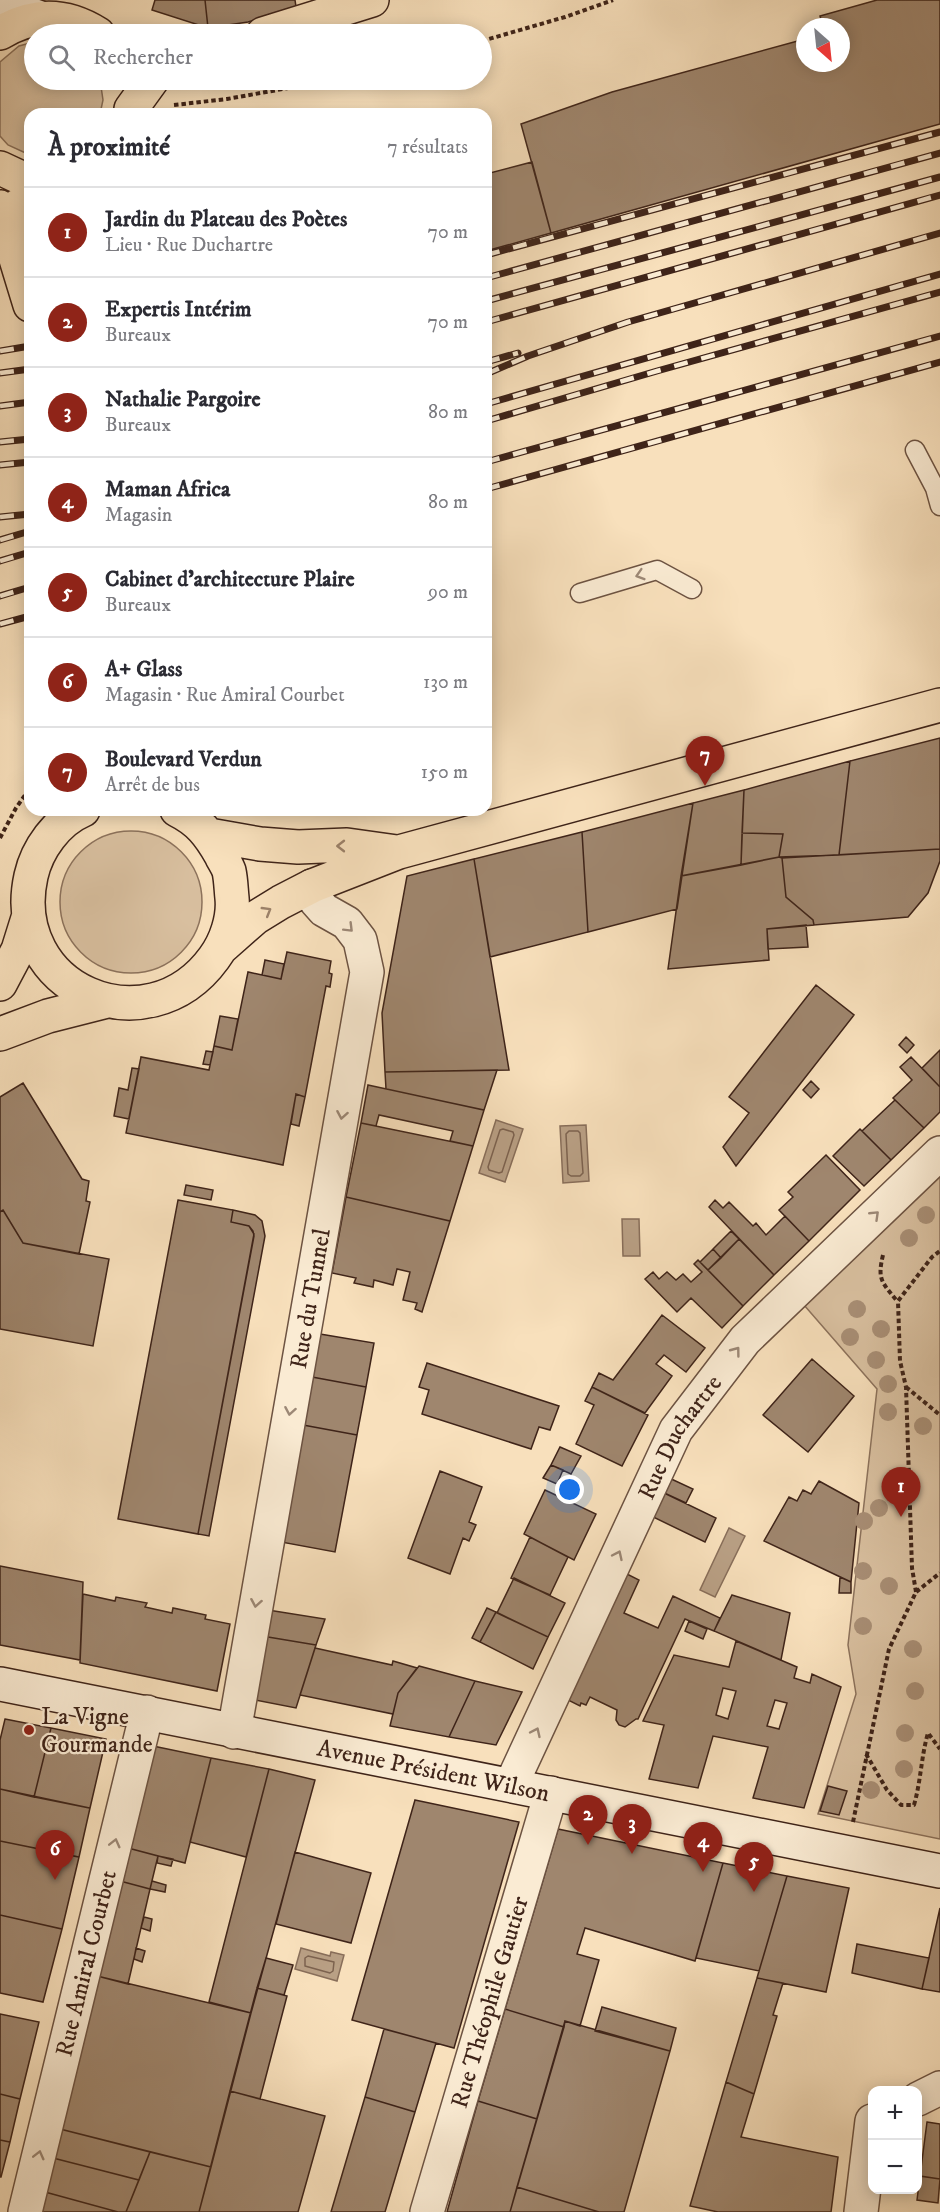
<!DOCTYPE html>
<html lang="fr">
<head>
<meta charset="utf-8">
<style>
  body { margin:0; font-family:"IM FELL DW Pica",serif; background:#f2f2f3; color:#2b2b33 }
  .controls { position:absolute; right:18px; bottom:18px; display:grid; overflow:hidden; border-radius:12px; box-shadow:0 3px 15px #0003 }
  .controls button { width:54px; height:54px; display:grid; place-items:center; padding:0; border:0; border-bottom:2px solid #e1e1e2; background:#fff; color:#2b2b33; font:30px sans-serif }
  .compass { position:absolute; left:796px; top:18px; width:54px; height:54px; border-radius:50%; background:#fff; box-shadow:0 3px 15px #0003; rotate:153deg }
  .you { position:absolute; left:570px; top:1490px; width:21px; height:21px; margin:-15px; border:4px solid #fff; border-radius:50%; background:#1a73e8; box-shadow:0 0 0 9px #1a73e833 }
  .badge { display:grid; place-items:center; width:39px; height:39px; border-radius:50%; background:#8f2418; color:#fff; font-size:20px; font-weight:700 }
  .pin { position:absolute; translate:-50% -50px; filter:drop-shadow(0 2px 3px #0008) }
  .pin::after { content:''; position:absolute; top:32px; width:21px; height:18px; background:inherit; clip-path:polygon(0 0,100% 0,50% 100%) }
  .list { margin:0; padding:0; list-style:none }
  h2 { display:flex; justify-content:space-between; align-items:center; height:78px; margin:0; padding:0 24px; font-size:26px }
  h2 small { font-size:20px; font-weight:400; color:#7c7c81 }
  .list li { display:grid; grid-template-columns:39px 1fr auto; gap:18px; align-items:center; box-sizing:border-box; height:90px; padding:0 24px; border-top:2px solid #e1e1e2 }
  .list b { display:block; font-size:22px; white-space:nowrap }
  .list p { margin:0; font-size:20px; white-space:nowrap; color:#7c7c81 }
  .list em { font-size:20px; font-style:normal; color:#7c7c81 }
  .icon { flex:none; width:33px; height:33px; fill:none; stroke:currentColor; stroke-width:2; stroke-linecap:round; stroke-linejoin:round }
  .map { position:relative; flex:none; width:940px; height:2212px; overflow:hidden }
  .search { position:absolute; background:#fff; box-shadow:0 3px 15px #0003; left:24px; top:24px; width:468px; height:66px; display:flex; align-items:center; gap:15px; box-sizing:border-box; padding:0 21px; border-radius:33px; color:#7c7c81; font-size:22px }
  .panel { position:absolute; background:#fff; box-shadow:0 3px 15px #0003; left:24px; top:108px; width:468px; height:708px; border-radius:18px }
  .map>svg:first-child { display:block }
</style>
</head>
<body>
<div class="map">
<svg width="940" height="2212" viewBox="0 0 940 2212">
  <rect width="100%" height="100%" fill="#f8e0bc"/>
  <filter id="stains"><feTurbulence type="fractalNoise" baseFrequency=".00333" numOctaves="4"/><feColorMatrix values="0 0 0 0 .2 0 0 0 0 .09 0 0 0 0 .02 0 0 0 .5 -.17"/></filter>
  <radialGradient id="worn" r=".72"><stop offset=".6" stop-color="#630" stop-opacity="0"/><stop offset="1" stop-color="#630" stop-opacity=".3"/></radialGradient>
  <path fill="#d9c0a0" stroke="#8c725c" stroke-width="1.5" d="M34,42V80H100L103,100L100,114H30V155L8,145L0,136V62L19,46Z
    M60 902a71 71 0 1 1 142 0a71 71 0 1 1-142 0Z
    M940,1176V1839L818,1814L856,1694L848,1645L877,1389L804,1305L911,1196Z"/>
  <path fill="#b9a085" stroke="#886e5a" stroke-width="1.5" d="M496,1120L523,1129L505,1182L479,1173Z
    M586,1125L589,1181L563,1183L560,1126Z
    M622,1219H639L640,1256H623Z
    M729,1528L745,1536L715,1597L700,1590Z
    M301,1948L330,1956L331,1952L344,1955L337,1981L295,1969Z"/>
  <g fill="none" stroke-linecap="round" stroke-linejoin="round">
    <path stroke="#7c624f" stroke-width="1.5" d="M503,1129L513,1132L514,1135L502,1172L499,1173L489,1170L488,1167L500,1130Z
      M569,1131H578L580,1133L583,1173L580,1176H571L568,1174L566,1134Z
      M308,1956L334,1962L333,1971L330,1973L305,1966V1958Z"/>
  </g>
  <path fill="#9f866e" stroke="#3f2419" stroke-width="1.5" fill-rule="evenodd" d="M155,0H205L208,28L152,10Z
    M205,0H295L296,7L248,22L208,28Z
    M877,0H940V124L551,233L521,124L612,92L805,39V63H841V27H823L820,16Z
    M532,162L551,233L486,251V174Z
    M940,738V849L839,855L850,761Z
    M850,761L839,855L779,857L783,834L742,833L744,790Z
    M744,790L741,865L681,876L693,803Z
    M693,803L677,909L588,932L582,832Z
    M582,832L588,932L490,957L474,859Z
    M742,833L783,834L779,857L741,865Z
    M940,849V861L928,893L908,917L814,925L813,920L786,897L782,858Z
    M779,857L782,858L786,897L813,920L814,925L767,929L769,960L668,969L681,876Z
    M474,859L509,1070L385,1072L382,1013L407,876Z
    M806,925L808,947L768,949L767,929Z
    M287,952L331,961L329,973L332,974L330,987L326,986L305,1097L296,1094L283,1165L126,1133L141,1057L209,1070L214,1046L232,1050L248,972L281,979Z
    M265,960L284,964L281,979L262,975Z
    M816,985L854,1015L736,1166L723,1147L749,1113L729,1097Z
    M220,1016L238,1019L232,1050L214,1046Z
    M906,1037L914,1045L907,1053L899,1045Z
    M940,1050V1087L922,1068Z
    M206,1051L213,1052L210,1065L203,1064Z
    M911,1057L940,1087V1112L924,1128L893,1098L912,1080L900,1067Z
    M132,1068L139,1069L129,1119L114,1116L119,1088L128,1090Z
    M497,1070L484,1110L386,1089L385,1072Z
    M811,1081L819,1089L811,1098L803,1090Z
    M23,1083L82,1179L89,1181L86,1201L90,1202L79,1254L23,1243L3,1210L0,1212V1097Z
    M368,1085L484,1110L473,1146L450,1141L453,1131L379,1115L376,1126L361,1123Z
    M296,1094L305,1097L299,1126L291,1124Z
    M895,1100L924,1128L891,1160L862,1131Z
    M361,1123L473,1146L450,1221L346,1197Z
    M860,1129L891,1160L864,1186L833,1156Z
    M826,1155L860,1190L809,1241L779,1210L793,1197L788,1192Z
    M186,1185L213,1190L211,1200L184,1195Z
    M346,1197L450,1221L422,1312L415,1309L417,1303L403,1300L410,1272L397,1269L393,1285L374,1280L373,1287L354,1283L356,1278L332,1273Z
    M178,1200L233,1210L231,1222L249,1226L254,1234L198,1534L118,1519Z
    M715,1200L723,1208L729,1202L753,1226L756,1223L766,1235L785,1216L809,1241L774,1275L709,1207Z
    M3,1210L23,1243L109,1259L93,1346L0,1329V1212Z
    M233,1210L255,1215L262,1221L265,1236L209,1536L198,1534L254,1236L253,1231L249,1226L231,1222Z
    M731,1231L739,1239L721,1258L713,1249Z
    M739,1239L774,1275L743,1306L708,1270Z
    M713,1249L721,1258L708,1270L700,1262Z
    M698,1260L743,1306L722,1328L691,1298L677,1312L645,1279L653,1272L659,1279L667,1272L676,1280L683,1274L691,1282L702,1272L694,1264Z
    M662,1315L705,1348L686,1372L664,1355L656,1364L672,1376L645,1413L592,1387L599,1373L613,1380Z
    M320,1334L374,1343L366,1387L312,1377Z
    M812,1359L854,1396L808,1452L763,1415Z
    M427,1363L559,1406L550,1430L539,1427L531,1449L422,1414L429,1390L419,1387Z
    M312,1377L366,1387L357,1435L303,1425Z
    M592,1387L648,1415L622,1466L576,1444L594,1405L585,1401Z
    M303,1425L357,1435L335,1552L281,1542Z
    M560,1447L581,1456L571,1474L551,1465Z
    M551,1465L563,1470L557,1484L543,1478Z
    M440,1471L482,1487L469,1522L476,1525L469,1541L463,1538L450,1574L408,1558Z
    M667,1477L693,1489L686,1503L660,1491Z
    M819,1481L859,1503L851,1582L764,1541L789,1497L797,1501L803,1490L811,1494Z
    M545,1490L596,1514L574,1560L524,1534Z
    M660,1491L716,1518L705,1542L649,1515Z
    M530,1537L568,1557L550,1595L511,1578Z
    M0,1566L83,1582L80,1660L0,1645Z
    M621,1571L639,1580L624,1613L658,1628L673,1596L720,1618L714,1631L685,1619L638,1719H636L625,1727L619,1725L616,1720L617,1710L590,1697L586,1705L581,1703L580,1706L566,1699Z
    M840,1577L851,1582V1593H839Z
    M514,1578L565,1603L548,1637L497,1613Z
    M83,1594L115,1601L116,1597L147,1603L145,1607L172,1613L173,1608L206,1615L205,1619L230,1624L217,1691L80,1663Z
    M732,1595L790,1613L781,1660L714,1631Z
    M487,1608L496,1612L480,1642L472,1638Z
    M268,1610L325,1619L316,1645L262,1636Z
    M496,1612L548,1637L533,1669L480,1642Z
    M689,1621L707,1629L703,1639L685,1631Z
    M262,1636L316,1645L296,1708L250,1699Z
    M736,1641L797,1667L794,1678L810,1683L812,1674L841,1687L804,1808L753,1798L768,1747L713,1736L698,1788L649,1779L664,1725L643,1721L674,1655L729,1667ZM723,1688L736,1691L728,1719L716,1715ZM775,1700L787,1703L779,1729L767,1726Z
    M315,1648L392,1665L393,1661L417,1668L398,1693L393,1714L300,1695Z
    M419,1666L475,1681L449,1737L390,1726L398,1693Z
    M475,1681L522,1692L496,1745L449,1737Z
    M5,1719L51,1728L34,1797L0,1789V1740Z
    M51,1728L106,1739L90,1808L34,1797Z
    M153,1746L211,1758L185,1863L128,1848Z
    M211,1758L269,1769L246,1857L190,1842Z
    M269,1769L315,1780L251,2013L209,2002Z
    M828,1786L847,1791L839,1815L820,1811Z
    M0,1789L90,1808L79,1857L0,1841Z
    M415,1800L519,1822L454,2048L352,2020Z
    M558,1829L723,1863L695,1961L585,1928L577,1954L599,1960L580,2026L565,2021L564,2027L505,2009Z
    M0,1841L79,1857L62,1929L0,1915Z
    M128,1848L158,1856L150,1889L120,1881Z
    M295,1852L371,1873L351,1943L276,1924Z
    M158,1856L173,1859L171,1866L157,1863Z
    M723,1863L787,1876L759,1971L696,1958Z
    M787,1876L849,1888L826,1992L757,1978Z
    M120,1881L150,1889L128,1984L97,1976Z
    M152,1881L166,1885L165,1892L150,1889Z
    M940,1908V1992L922,1989Z
    M0,1915L62,1929L43,2002L0,1993Z
    M144,1917L152,1919L150,1931L141,1928Z
    M857,1944L929,1958L922,1989L852,1973Z
    M136,1948L145,1951L142,1962L134,1959Z
    M266,1958L293,1965L284,1995L257,1988Z
    M97,1976L251,2013L211,2167L60,2129Z
    M757,1978L783,1983L773,2015L777,2016L754,2094L726,2082Z
    M257,1988L287,1996L260,2099L230,2091Z
    M602,2007L676,2028L670,2051L595,2031Z
    M505,2009L564,2027L537,2119L478,2101Z
    M0,2014L39,2022L20,2099L0,2094Z
    M565,2021L670,2051L624,2212H599L517,2187Z
    M384,2029L436,2043L415,2112L365,2097Z
    M726,2082L754,2094L741,2137L838,2157L831,2212H718L690,2206Z
    M230,2091L325,2116L298,2212H199Z
    M0,2094L20,2099L10,2142L0,2140Z
    M365,2097L415,2112L385,2212H331Z
    M478,2101L537,2119L510,2212H447Z
    M927,2122L940,2124V2179L920,2176Z
    M60,2129L150,2152L139,2180L53,2158Z
    M0,2140L10,2142L1,2177H0Z
    M150,2152L211,2167L199,2212H126Z
    M53,2158L139,2180L126,2212H118L45,2192Z
    M920,2176L940,2179L938,2203L917,2200Z
    M517,2187L599,2212H510Z
    M45,2192L118,2212H40Z"/>
  <g fill="none" stroke-linecap="round" stroke-linejoin="round">
    <defs>
      <path id="service" d="M915,450L935,488L940,506
        M580,593L657,570L692,589"/>
      <g id="minor">
        <path id="s1" d="M234,1732L367,972L360,940L347,923L324,910L316,901L312,886"/>
        <path id="s2" d="M511,1785L676,1430L745,1340L940,1153"/>
        <path d="M918,2099L940,2088"/>
        <path id="s3" d="M25,2212L147,1712"/>
        <path id="s4" d="M427,2212L551,1793"/>
        <path d="M861,2212L872,2121"/>
      </g>
      <g id="secondary">
        <path d="M0,4L41,18"/>
        <path id="s5" d="M0,1684L940,1871"/>
      </g>
      <path id="primary" d="M0,33C34,13 65,13 98,34
        M263,34L372,0
        M131,109L152,80
        M0,168L30,182
        M0,207L30,305
        M8,236L15,208L30,197
        M83,810C57,821 37,849 31,876C6,989 147,1050 214,958C226,942 234,918 232,898C231,889 231,880 229,871C227,865 223,860 221,855C209,834 199,821 177,810
        M209,835L260,844L298,847L347,845L397,852
        M222,947L255,918L281,902L312,886L399,852L940,705
        M0,984L18,950L28,918
        M0,1034L48,1016L107,1001"/>
    </defs>
    <use href="#service" stroke="#6d5342" stroke-width="21"/>
    <use href="#minor" stroke="#6d5342" stroke-width="36"/>
    <use href="#secondary" stroke="#3f2419" stroke-width="36"/>
    <use href="#primary" stroke="#3f2419" stroke-width="36"/>
    <path stroke="#3f2419" stroke-width="4" stroke-dasharray="4.5 3" stroke-linecap="butt" d="M482,41L565,17L613,0
      M174,105L227,99L333,80
      M0,838L16,808L30,788
      M883,1255C877,1280 882,1282 897,1301
      M906,1387L940,1415
      M916,1592L912,1568L906,1387L900,1361L898,1301L932,1257L940,1251
      M866,1754L887,1790L901,1805H914C921,1781 921,1757 928,1733L940,1749
      M853,1822L889,1649L916,1592L940,1573"/>
    <use href="#service" stroke="#faebd3" stroke-width="18"/>
    <use href="#minor" stroke="#faebd3" stroke-width="33"/>
    <use href="#secondary" stroke="#faebd3" stroke-width="33"/>
    <use href="#primary" stroke="#f8e0bc" stroke-width="33"/>
    <defs>
      <path id="rail" d="M486,255L940,132
        M486,278L940,153
        M486,301L940,177
        M486,322L940,195
        M0,351L30,346
        M486,362L518,353
        M0,373L30,369
        M486,374L528,356L628,322L940,233
        M486,404L940,274
        M0,406L30,402
        M486,421L657,371L940,292
        M0,442L30,439
        M486,462L940,336
        M0,465L30,462
        M486,489L940,362
        M0,517L30,514
        M0,540L30,531
        M0,561L30,552
        M0,596L30,587
        M0,624L30,616"/>
    </defs>
    <use href="#rail" stroke="#3f2419" stroke-width="7"/>
    <use href="#rail" stroke="#faebd3" stroke-width="4.5" stroke-dasharray="14" stroke-linecap="butt"/>
  </g>
  <g fill="#a88e75">
    <circle cx="926" cy="1215" r="9"/>
    <circle cx="909" cy="1238" r="9"/>
    <circle cx="857" cy="1309" r="9"/>
    <circle cx="881" cy="1329" r="9"/>
    <circle cx="850" cy="1337" r="9"/>
    <circle cx="876" cy="1360" r="9"/>
    <circle cx="888" cy="1384" r="9"/>
    <circle cx="888" cy="1412" r="9"/>
    <circle cx="923" cy="1426" r="9"/>
    <circle cx="891" cy="1488" r="9"/>
    <circle cx="879" cy="1508" r="9"/>
    <circle cx="864" cy="1521" r="9"/>
    <circle cx="863" cy="1571" r="9"/>
    <circle cx="889" cy="1586" r="9"/>
    <circle cx="863" cy="1626" r="9"/>
    <circle cx="913" cy="1649" r="9"/>
    <circle cx="915" cy="1691" r="9"/>
    <circle cx="905" cy="1733" r="9"/>
    <circle cx="904" cy="1769" r="9"/>
    <circle cx="871" cy="1790" r="9"/>
  </g>
  <defs><path id="oneway-chevron" d="M-2-3.5L2.5 0L-2 3.5" fill="none" stroke-width="1.6" stroke-linecap="round" stroke-linejoin="round" transform="scale(1.5)"/></defs>
  <g stroke="#9c8876">
    <use href="#oneway-chevron" transform="translate(640 575) rotate(163)"/>
    <use href="#oneway-chevron" transform="translate(349 928) rotate(45)"/>
    <use href="#oneway-chevron" transform="translate(342 1115) rotate(100)"/>
    <use href="#oneway-chevron" transform="translate(875 1215) rotate(-44)"/>
    <use href="#oneway-chevron" transform="translate(736 1351) rotate(-53)"/>
    <use href="#oneway-chevron" transform="translate(290 1411) rotate(100)"/>
    <use href="#oneway-chevron" transform="translate(618 1555) rotate(-65)"/>
    <use href="#oneway-chevron" transform="translate(256 1603) rotate(100)"/>
    <use href="#oneway-chevron" transform="translate(536 1732) rotate(-65)"/>
    <use href="#oneway-chevron" transform="translate(115 1843) rotate(-76)"/>
    <use href="#oneway-chevron" transform="translate(39 2155) rotate(-76)"/>
  </g>
  <g stroke="#9c826a">
    <use href="#oneway-chevron" transform="translate(341 846) rotate(180)"/>
    <use href="#oneway-chevron" transform="translate(267 911) rotate(-31)"/>
  </g>
  <circle fill="#8f2418" stroke="#faebd3" stroke-width="2" cx="29" cy="1730" r="6"/>
  <g text-anchor="middle" stroke-width="4.5" stroke-linejoin="round" paint-order="stroke">
    <g font-size="24" fill="#3f2419" stroke="#faebd3">
      <text dy="8" stroke="none"><textPath href="#s1" startOffset="440">Rue du Tunnel</textPath></text>
      <text dy="8" stroke="none"><textPath href="#s2" startOffset="387">Rue Duchartre</textPath></text>
      <text dy="8" stroke="none"><textPath href="#s5" startOffset="442">Avenue Président Wilson</textPath></text>
      <text dy="8" stroke="none"><textPath href="#s3" startOffset="256">Rue Amiral Courbet</textPath></text>
      <text dy="8" stroke="none"><textPath href="#s4" startOffset="219">Rue Théophile Gautier</textPath></text>
    </g>
    <g font-size="24" fill="#3f2419" stroke="#faebd3" text-anchor="start">
      <text x="41" y="1724">La Vigne<tspan x="41" dy="28">Gourmande</tspan></text>
    </g>
  </g>
  <rect width="100%" height="100%" filter="url(#stains)"/>
  <rect width="100%" height="100%" fill="url(#worn)"/>
</svg>
<div class="controls">
<button>+</button>
<button>−</button>
</div>
<svg class="compass" viewBox="-18 -18 36 36"><path d="M0-13l5 13h-10z" fill="#e53935"/><path d="M0 13l5-13h-10z" fill="#7c7c81"/></svg>
<div class="you"></div>
<div class="pin badge" style="left:901px;top:1517px">1</div>
<div class="pin badge" style="left:588px;top:1845px">2</div>
<div class="pin badge" style="left:632px;top:1854px">3</div>
<div class="pin badge" style="left:703px;top:1872px">4</div>
<div class="pin badge" style="left:754px;top:1892px">5</div>
<div class="pin badge" style="left:55px;top:1880px">6</div>
<div class="pin badge" style="left:705px;top:786px">7</div>
<div class="search"><svg class="icon" aria-label="search" viewBox="0 0 24 24"><circle cx="10" cy="10" r="6"/><path d="M15 15l6 6"/></svg>Rechercher</div>
<section class="panel">
<h2>À proximité<small>7 résultats</small></h2>
<ul class="list">
<li><span class="badge">1</span><div><b>Jardin du Plateau des Poètes</b><p>Lieu · Rue Duchartre</p></div><em>70 m</em></li>
<li><span class="badge">2</span><div><b>Expertis Intérim</b><p>Bureaux</p></div><em>70 m</em></li>
<li><span class="badge">3</span><div><b>Nathalie Pargoire</b><p>Bureaux</p></div><em>80 m</em></li>
<li><span class="badge">4</span><div><b>Maman Africa</b><p>Magasin</p></div><em>80 m</em></li>
<li><span class="badge">5</span><div><b>Cabinet d'architecture Plaire</b><p>Bureaux</p></div><em>90 m</em></li>
<li><span class="badge">6</span><div><b>A+ Glass</b><p>Magasin · Rue Amiral Courbet</p></div><em>130 m</em></li>
<li><span class="badge">7</span><div><b>Boulevard Verdun</b><p>Arrêt de bus</p></div><em>150 m</em></li>
</ul>
</section>
</div>
</body>
</html>
